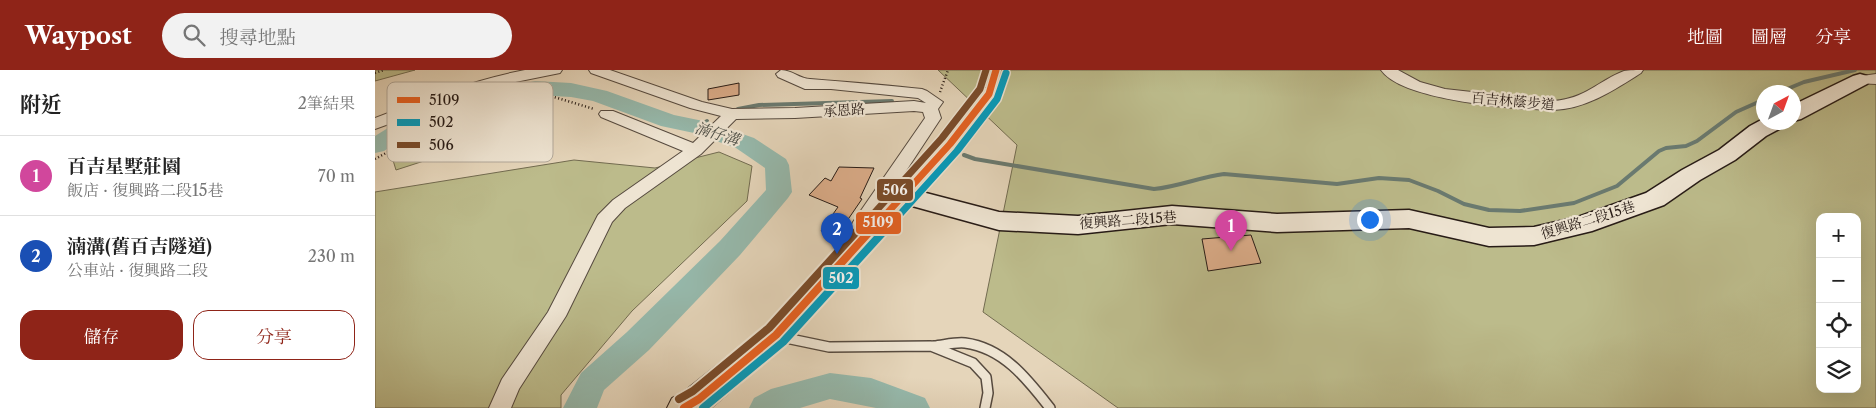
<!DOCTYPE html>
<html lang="zh-TW">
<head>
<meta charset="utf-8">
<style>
  body { margin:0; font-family:"Libre Caslon Text","Noto Serif TC",serif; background:#f2f2f2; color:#222 }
  .controls { position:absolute; right:15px; bottom:15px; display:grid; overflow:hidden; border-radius:10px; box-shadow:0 5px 20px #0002 }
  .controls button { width:45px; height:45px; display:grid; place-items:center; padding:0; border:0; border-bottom:1px solid #e0e0e0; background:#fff; color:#222; font:25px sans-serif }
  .compass { position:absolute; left:1381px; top:15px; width:45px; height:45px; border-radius:50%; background:#fff; box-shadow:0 5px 20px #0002; rotate:41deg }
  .you { position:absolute; left:994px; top:149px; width:18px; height:18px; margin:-12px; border:4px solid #fff; border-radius:50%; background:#1a73e8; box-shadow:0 0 0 8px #1a73e833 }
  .badge { display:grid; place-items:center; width:32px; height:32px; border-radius:50%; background:#8f2418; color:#fff; font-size:16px; font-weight:700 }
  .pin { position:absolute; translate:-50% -41px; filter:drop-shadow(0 1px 2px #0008) }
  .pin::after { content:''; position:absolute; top:26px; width:18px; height:15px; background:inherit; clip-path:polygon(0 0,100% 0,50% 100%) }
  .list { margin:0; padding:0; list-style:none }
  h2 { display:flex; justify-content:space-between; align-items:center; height:65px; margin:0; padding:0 20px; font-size:21px }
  h2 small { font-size:16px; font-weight:400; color:#767676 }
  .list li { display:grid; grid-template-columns:32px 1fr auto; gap:15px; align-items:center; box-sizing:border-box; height:80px; padding:0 20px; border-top:1px solid #e0e0e0 }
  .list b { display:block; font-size:19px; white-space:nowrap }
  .list p { margin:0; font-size:16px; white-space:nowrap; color:#767676 }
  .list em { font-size:16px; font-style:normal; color:#767676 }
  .actions { display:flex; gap:10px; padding:15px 20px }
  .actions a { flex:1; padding:11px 0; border:1px solid #8f2418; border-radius:15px; text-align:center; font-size:18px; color:#8f2418 }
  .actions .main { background:#8f2418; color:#fff }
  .icon { flex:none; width:28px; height:28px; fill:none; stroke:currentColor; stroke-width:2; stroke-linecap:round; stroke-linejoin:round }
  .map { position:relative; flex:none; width:1501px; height:338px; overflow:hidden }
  header { display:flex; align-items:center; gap:30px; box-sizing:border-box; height:70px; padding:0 25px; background:#8f2418; color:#fff }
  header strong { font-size:24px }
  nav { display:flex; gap:28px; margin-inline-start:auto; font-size:18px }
  .search { width:350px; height:45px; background:#f2f2f2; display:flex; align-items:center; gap:12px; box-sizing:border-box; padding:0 18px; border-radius:28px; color:#767676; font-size:19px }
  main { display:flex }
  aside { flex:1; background:#fff }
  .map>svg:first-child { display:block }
</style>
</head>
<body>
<header>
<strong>Waypost</strong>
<div class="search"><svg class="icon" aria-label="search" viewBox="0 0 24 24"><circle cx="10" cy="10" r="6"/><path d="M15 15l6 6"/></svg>搜尋地點</div>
<nav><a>地圖</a><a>圖層</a><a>分享</a></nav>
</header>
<main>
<aside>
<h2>附近<small>2筆結果</small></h2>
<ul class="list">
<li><span class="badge" style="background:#d1479c">1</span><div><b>百吉星墅莊園</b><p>飯店 · 復興路二段15巷</p></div><em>70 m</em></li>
<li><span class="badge" style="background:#1a4fb4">2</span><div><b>湳溝(舊百吉隧道)</b><p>公車站 · 復興路二段</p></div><em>230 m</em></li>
</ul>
<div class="actions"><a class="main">儲存</a><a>分享</a></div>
</aside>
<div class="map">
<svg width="1501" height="338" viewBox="0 0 1501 338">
  <rect width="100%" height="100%" fill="#e5d5ba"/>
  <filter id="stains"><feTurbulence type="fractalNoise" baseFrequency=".004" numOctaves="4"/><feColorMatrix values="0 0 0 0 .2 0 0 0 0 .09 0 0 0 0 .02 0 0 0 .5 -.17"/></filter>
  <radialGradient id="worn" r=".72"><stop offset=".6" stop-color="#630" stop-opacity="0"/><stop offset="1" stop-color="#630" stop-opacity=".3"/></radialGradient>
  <path fill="#bcbb8b" stroke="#726b50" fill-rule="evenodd" d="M0,0H40L0,11Z
    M563,0H1501V338H743L608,242L642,75ZM1388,22H1418V52H1388ZM1445,147H1482V319H1445Z
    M150,35L154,50L116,61L117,69L21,100L17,87C54,58 104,45 150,35Z
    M344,82L377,96L372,131L257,241L186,325V338H0V122L199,90L280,98Z"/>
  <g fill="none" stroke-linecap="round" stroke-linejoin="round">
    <path stroke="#6a7a70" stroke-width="4" d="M1405,22L1429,12L1480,0
      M363,39L384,35L517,31
      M325,57L332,51
      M589,85L600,89L779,119C803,117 825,107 849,104L962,114L1004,108L1034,110L1063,121L1089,134L1114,140L1145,141L1199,133L1242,116L1284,81L1291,78L1311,76L1322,71L1361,42L1388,30"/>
    <path fill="#96b9ac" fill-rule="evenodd" d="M160,11L196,13L232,21L299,45L333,52L379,68L411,89L414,95L417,122L413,128L365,185L274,280L229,320L222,338H188L206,303L252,262L345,171L391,120L390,98L361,78L319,63L286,56L218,31L196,27L160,25L90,41L29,68L9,81L0,83V66L13,58L74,31Z
      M455,303L496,308L550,328L555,338H501L455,329L425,338H374L379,328L396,319Z"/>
  </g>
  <path fill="#ddae8b" stroke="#271b16" d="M364,13V25L333,30V19Z
    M464,97L499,98L485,128L487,129L463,164L446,161L463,137L434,125L450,108L456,111Z
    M876,165L886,193L833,201L827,169Z"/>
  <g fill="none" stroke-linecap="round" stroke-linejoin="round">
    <path stroke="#bfb099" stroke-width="24" stroke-dasharray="24 12" stroke-linecap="butt" d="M614,24L621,0"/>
    <defs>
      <path id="lane" d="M406,267L454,277L556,276L598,293L611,307L613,323L610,338
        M559,276C569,275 580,272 590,273C629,278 653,310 675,338"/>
      <path id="street" d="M150,0H187L185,3L116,17L0,59V48C49,29 98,10 150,0Z
        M214,0H235L327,32L357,39L420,38L539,31L551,33L543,28L456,19H430L403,7L401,4L406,0C417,0 425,9 435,9C473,12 510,15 547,19L552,21L568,32L563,39L566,48L494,157L483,184L476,186L469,184L467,179L478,152L550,48L548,42L539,41L420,48L361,49L326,84L250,138L237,152L191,246L144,319L136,338H114L127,309L173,242L223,145L238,130L308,81L226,47L224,44L226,41H238L318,73L346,46L315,38L216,3Z
        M1006,0H1023L1045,12L1070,19L1178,31C1210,29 1223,11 1249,1C1254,0 1263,0 1268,0L1266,3C1239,20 1211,39 1178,40C1141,39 1027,31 1006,0Z
        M1501,4V14L1480,13L1477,10L1480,7Z"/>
      <path id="secondary" d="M1485,4L1492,6L1496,10L1492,14L1426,49L1418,51V35L1478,6Z
        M1388,49V52H1411L1408,57L1391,66L1360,90L1325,110L1289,135L1217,161L1159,175L1114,176L1034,158L902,162L797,154L703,164L624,160L519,131L516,125L519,119L528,117L624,142L703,146L797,136L902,144L1034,140L1114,158L1159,157L1203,147L1271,123L1307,100L1344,80L1375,56Z"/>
      <path id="primary" d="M614,17L622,19L625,24L584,79L412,273L336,338H292L297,328L312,319L390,257L566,69L606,19Z"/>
    </defs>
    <use href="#lane" stroke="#564a3f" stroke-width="12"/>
    <use href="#street" stroke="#564a3f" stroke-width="2"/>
    <use href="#secondary" stroke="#271b16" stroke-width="3"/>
    <use href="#primary" stroke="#271b16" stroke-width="2"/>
    <path stroke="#271b16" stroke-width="2.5" stroke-dasharray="1 2.5" stroke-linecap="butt" d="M0,3L9,0
      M565,22L573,0
      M0,89L59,57L122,36L157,27H179L219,39"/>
    <use href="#lane" stroke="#eee4d2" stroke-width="9"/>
    <use href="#street" fill="#eee4d2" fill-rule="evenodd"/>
    <use href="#secondary" fill="#eee4d2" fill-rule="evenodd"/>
    <use href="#primary" fill="#e5d5ba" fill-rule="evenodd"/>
    <defs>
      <path id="bus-1-far1" d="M504,152L575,74L614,24L621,0"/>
      <path id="bus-1" d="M309,338L324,329L401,265L505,150"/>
      <path id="bus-2-far1" d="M518,152L582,81L622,29L631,3"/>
      <path id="bus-2" d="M328,338L408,272L519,150"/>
      <path id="bus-3-far1" d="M491,152L567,68L605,19L611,0"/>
      <path id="bus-3" d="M304,329L318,321L394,258L492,150"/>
    </defs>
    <use href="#bus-1-far1" stroke="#eee4d2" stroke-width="10"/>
    <use href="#bus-1" stroke="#eee4d2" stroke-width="12"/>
    <use href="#bus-2-far1" stroke="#eee4d2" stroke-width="10"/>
    <use href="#bus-2" stroke="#eee4d2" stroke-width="12"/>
    <use href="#bus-3-far1" stroke="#eee4d2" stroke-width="10"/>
    <use href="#bus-3" stroke="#eee4d2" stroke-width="12"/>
    <use href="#bus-1-far1" stroke="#e86121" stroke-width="7"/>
    <use href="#bus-1" stroke="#e86121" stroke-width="8"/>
    <use href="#bus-2-far1" stroke="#049bbc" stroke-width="7"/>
    <use href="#bus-2" stroke="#049bbc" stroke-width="8"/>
    <use href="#bus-3-far1" stroke="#7a4b2a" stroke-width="7"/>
    <use href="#bus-3" stroke="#7a4b2a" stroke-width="8"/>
  </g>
  <g text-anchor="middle" stroke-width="4.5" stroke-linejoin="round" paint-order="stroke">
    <g font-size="14" fill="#271b16" stroke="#eee4d2">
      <text transform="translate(1138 31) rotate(5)" y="5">百吉林蔭步道</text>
      <text transform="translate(469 40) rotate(-4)" y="5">承恩路</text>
      <text transform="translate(753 150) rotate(-4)" y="5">復興路二段15巷</text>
      <text transform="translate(1213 150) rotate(-17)" y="5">復興路二段15巷</text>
    </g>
    <g font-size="15" font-style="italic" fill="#484a43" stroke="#eee4d2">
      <text transform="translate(342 64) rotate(17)" y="5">湳仔溝</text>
    </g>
  </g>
  <rect x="12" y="12" width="166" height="80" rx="8" fill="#eee4d2" stroke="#b2a89a" stroke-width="1"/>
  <rect x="22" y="27" width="23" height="6" fill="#e86121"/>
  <rect x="22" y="49" width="23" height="7" fill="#049bbc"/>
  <rect x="22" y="72" width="23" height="6" fill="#7a4b2a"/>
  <g font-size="14" fill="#271b16">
    <text x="54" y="35">5109</text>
    <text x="54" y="57">502</text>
    <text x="54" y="80">506</text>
  </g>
  <g stroke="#eee4d2" stroke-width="2">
    <rect x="501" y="108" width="38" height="24" rx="5" fill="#7a4b2a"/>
    <rect x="480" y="141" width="47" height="24" rx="5" fill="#e86121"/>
    <rect x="447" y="196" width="38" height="24" rx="5" fill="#049bbc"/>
  </g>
  <g font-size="14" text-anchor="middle" font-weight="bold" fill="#fff">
    <text x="520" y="125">506</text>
    <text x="503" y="157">5109</text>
    <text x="466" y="213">502</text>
  </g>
  <rect width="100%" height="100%" filter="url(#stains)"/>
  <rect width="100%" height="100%" fill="url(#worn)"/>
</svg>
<div class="controls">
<button>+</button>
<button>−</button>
<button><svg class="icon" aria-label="locate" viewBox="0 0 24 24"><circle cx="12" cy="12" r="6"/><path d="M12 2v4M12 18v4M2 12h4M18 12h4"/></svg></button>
<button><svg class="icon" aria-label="layers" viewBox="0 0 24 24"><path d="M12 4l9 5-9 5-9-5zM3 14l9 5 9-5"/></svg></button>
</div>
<svg class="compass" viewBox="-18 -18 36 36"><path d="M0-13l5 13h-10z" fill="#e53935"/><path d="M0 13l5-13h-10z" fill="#767676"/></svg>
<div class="you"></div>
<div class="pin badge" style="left:856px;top:181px;background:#d1479c">1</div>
<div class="pin badge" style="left:462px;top:184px;background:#1a4fb4">2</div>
</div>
</main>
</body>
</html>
